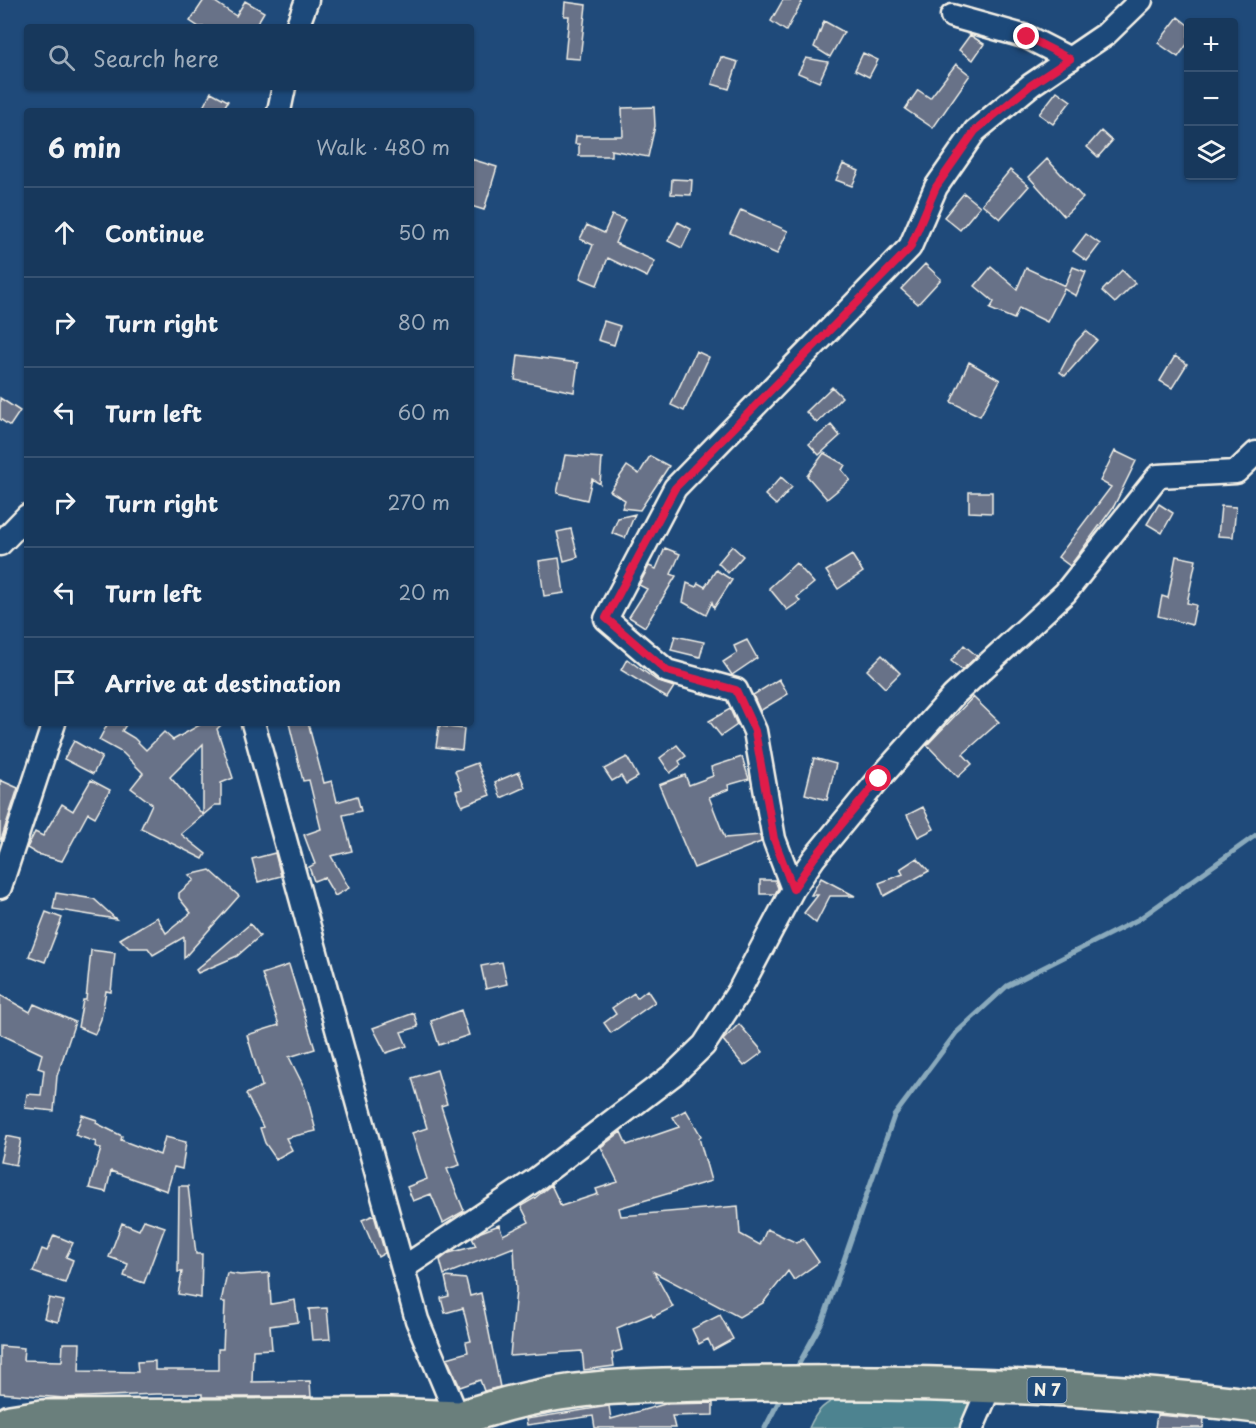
<!DOCTYPE html>
<html lang="en">
<head>
<meta charset="utf-8">
<style>
  body { margin:0; font-family:"Playpen Sans",sans-serif; background:#203f62; color:#f1f3f6 }
  .controls { position:absolute; right:18px; top:18px; display:grid; overflow:hidden; border-radius:6px; box-shadow:0 2px 4px #0004 }
  .controls button { width:54px; height:54px; display:grid; place-items:center; padding:0; border:0; border-bottom:2px solid #365272; background:#17385c; color:#f1f3f6; font:30px sans-serif }
  .stop { position:absolute; width:18px; height:18px; margin:-14px; border:4px solid #e11d48; border-radius:50%; background:#fff }
  .stop.end { background:#e11d48; border-color:#fff; box-shadow:0 2px 6px #0008 }
  .list { margin:0; padding:0; list-style:none }
  h2 { display:flex; justify-content:space-between; align-items:center; height:78px; margin:0; padding:0 24px; font-size:26px }
  h2 small { font-size:20px; font-weight:400; color:#9eacbb }
  .list li { display:grid; grid-template-columns:39px 1fr auto; gap:18px; align-items:center; box-sizing:border-box; height:90px; padding:0 24px; border-top:2px solid #365272 }
  .list b { display:block; font-size:22px; white-space:nowrap }
  .list em { font-size:20px; font-style:normal; color:#9eacbb }
  .icon { flex:none; width:33px; height:33px; fill:none; stroke:currentColor; stroke-width:2; stroke-linecap:round; stroke-linejoin:round }
  .map { position:relative; flex:none; width:1256px; height:1428px; overflow:hidden }
  .search { position:absolute; background:#17385c; box-shadow:0 2px 4px #0004; left:24px; top:24px; width:450px; height:66px; display:flex; align-items:center; gap:15px; box-sizing:border-box; padding:0 21px; border-radius:6px; color:#9eacbb; font-size:22px }
  .panel { position:absolute; background:#17385c; box-shadow:0 2px 4px #0004; left:24px; top:108px; width:450px; height:618px; border-radius:6px }
  .map>svg:first-child { display:block }
</style>
</head>
<body>
<div class="map">
<svg width="1256" height="1428" viewBox="0 0 1256 1428">
  <rect width="100%" height="100%" fill="#1f4a7a"/>
  <filter id="ink" filterUnits="userSpaceOnUse"><feTurbulence type="fractalNoise" baseFrequency=".0167" numOctaves="2"/><feDisplacementMap in="SourceGraphic" scale="12" xChannelSelector="R" yChannelSelector="G"/><feConvolveMatrix kernelMatrix="1 2 1 2 8 2 1 2 1" color-interpolation-filters="sRGB"/></filter>
  <g filter="url(#ink)">
    <path fill="#4e8390" stroke="#a1babc" stroke-width="1.5" d="M843,1396L968,1402L976,1413L972,1428H809C817,1410 824,1403 843,1396Z"/>
    <g fill="none" stroke-linecap="round" stroke-linejoin="round">
      <path stroke="#8aaabc" stroke-width="5" d="M795,1371L823,1320L894,1116L956,1033L1007,986L1139,919L1256,835
        M765,1428L782,1395"/>
    </g>
    <path fill="#687288" stroke="#f4f1e8" stroke-width="1.5" fill-rule="evenodd" d="M204,0H212L236,16L245,1L264,12L255,27H199L190,21Z
      M783,0H803L786,31L771,21Z
      M565,2L586,5L580,59L565,58L569,16H564Z
      M1178,17L1188,25V43L1178,57L1158,43Z
      M824,21L844,32L830,57L814,47Z
      M970,35L984,44L973,60L959,50Z
      M863,53L878,60L869,77L855,70Z
      M721,57L738,62L729,89L712,84Z
      M806,58L828,62L819,82L798,73Z
      M956,64L970,75L933,128L905,109L918,90L930,98Z
      M1057,91L1071,101L1053,124L1039,114Z
      M211,92L228,101L222,111H201Z
      M654,107L655,126L648,157L611,150V156H579V144H575L576,136H623L622,108Z
      M1101,131L1112,141L1098,157L1087,147Z
      M471,159L497,167L484,210L471,206Z
      M1047,159L1083,198L1064,216L1029,177Z
      M843,164L859,171L852,186L836,180Z
      M1010,170L1029,186L1000,219L982,204Z
      M672,179L692,180L691,195L671,194Z
      M964,193L980,206L960,230L944,217Z
      M741,210L788,231L777,254L730,233Z
      M612,215L625,220L615,243L655,261L647,277L608,258L597,285L580,278L593,245L580,239L587,225L604,233Z
      M678,222L691,229L682,248L668,241Z
      M1086,234L1100,244L1087,261L1073,251Z
      M925,264L941,279L918,304L901,289Z
      M991,267L1017,289L1026,268L1065,286L1073,267L1086,272L1076,296L1064,289L1047,322L1019,308L1014,319L990,309L994,302L975,286Z
      M1122,270L1135,283L1115,303L1102,291Z
      M604,321L620,326L614,345L598,340Z
      M1086,331L1097,340L1065,376L1060,372L1076,342Z
      M696,351L709,357L684,411L671,405Z
      M518,355L578,363L574,392L515,380Z
      M1175,356L1187,364L1172,388L1160,381Z
      M969,362L1000,380L980,416L951,402Z
      M832,387L842,397L817,423L806,412Z
      M0,398L20,411L10,426L0,419Z
      M831,425L840,436L819,455L809,444Z
      M1115,451L1136,461L1114,506L1070,566L1058,557L1111,487L1100,481Z
      M824,453L845,465L842,470L850,480L827,499L807,476Z
      M565,455L602,458L600,484L592,479L587,500L557,493Z
      M650,456L669,466L640,510L622,508L625,500L610,491L627,466L639,474Z
      M781,477L792,487L776,505L765,495Z
      M969,492H992V513L969,512Z
      M1159,504L1173,513L1162,533L1147,524Z
      M1221,506L1236,507L1233,537L1218,536Z
      M635,514L625,538L612,533L618,518Z
      M571,529L578,557L564,561L557,532Z
      M732,546L743,556L728,573L718,563Z
      M665,548L680,554L671,574L676,576L645,627L629,617L647,589L639,585L649,566L656,569Z
      M852,555L863,572L838,589L826,571Z
      M1176,556L1196,560L1187,603L1196,605L1192,625L1158,616L1162,596L1168,598Z
      M559,558L564,593L544,596L539,561Z
      M796,563L814,583L797,597L800,601L787,610L769,588Z
      M716,570L732,580L714,608L712,602L706,615L683,602L687,583L696,587L698,583L705,587Z
      M675,636L704,642L700,657L671,650Z
      M747,640L757,658L732,675L723,662L737,653L734,646Z
      M964,645L977,656L962,670L951,661Z
      M882,655L900,673L885,688L867,670Z
      M627,659L659,682L674,687L667,698L621,670Z
      M779,679L788,694L760,711L753,695Z
      M973,697L999,722L963,754L972,764L958,777L927,745Z
      M730,709L737,725L721,736L709,721Z
      M108,723H127L122,731L134,738L146,750L164,732L173,740L203,723H223L217,729L233,778L221,783V805H215L181,834L206,854L203,859L141,828L152,804L131,788L143,773L123,753L99,740ZM203,744V815L170,777Z
      M289,723H308L324,783L332,781L337,802L357,796L361,811L343,815L352,851L331,856L349,888L335,896L324,877L314,881L309,867L315,864L304,835L321,829L309,780L303,781Z
      M439,726L464,729L462,750L436,747Z
      M74,741L102,757L93,774L64,759Z
      M677,745L686,756L679,761L681,765L670,773L660,758Z
      M627,757L638,777L626,784L621,776L612,781L604,769Z
      M742,757L749,779L728,785L729,789L709,797L725,838L760,835L761,842L694,868L659,785L685,775L689,785L713,776L711,767Z
      M814,758L836,764L827,800L805,794Z
      M477,763L490,795L462,806L456,791L462,789L455,771Z
      M519,772L525,787L501,798L495,782Z
      M0,780L18,788L1,840H0Z
      M91,780L110,790L95,817L88,813L62,861L37,854L27,848L35,832L43,836L62,804L73,811Z
      M923,807L934,829L918,837L907,815Z
      M275,853L281,876L258,882L252,859Z
      M917,858L929,871L884,896L879,883L903,874L900,869Z
      M210,870L239,896L184,958V937L153,955L148,948H129L120,939L157,917L166,933L191,913L179,898V893L194,880L189,875Z
      M821,878L855,896H830L816,923L804,913L818,895H811Z
      M760,880H775L778,888L775,894H760Z
      M56,893L94,899L116,919L53,909Z
      M46,912L62,918L45,962L29,956Z
      M250,924L260,936L237,956L198,973L196,970Z
      M91,950L115,953L111,992L106,991L101,1019L95,1034L78,1027L83,1000H86Z
      M502,962L507,984L486,989L481,966Z
      M289,965L315,1049L289,1057L305,1089L316,1131L286,1138L292,1150L276,1159L265,1143L260,1128L263,1127L246,1094L262,1086L247,1035L279,1025L262,974Z
      M647,990L655,1002L611,1033L604,1023L616,1014L612,1008L634,993L637,998Z
      M0,995L30,1012L34,1004L75,1022L57,1076L54,1111L25,1108L27,1094L41,1095L44,1070L38,1068L42,1054L0,1034Z
      M461,1010L469,1035L439,1045L431,1021Z
      M414,1013L418,1027L401,1032L407,1046L386,1053L373,1028Z
      M739,1024L763,1052L744,1066L723,1040Z
      M437,1070L447,1104L441,1106L460,1165L447,1169L464,1211L443,1223L431,1194L413,1201L407,1187L427,1179L412,1133L427,1128L412,1078Z
      M686,1110L701,1136L699,1138L711,1181L619,1208L621,1216L738,1206L740,1234L760,1245L767,1229L797,1243L803,1239L819,1262L794,1280L788,1271L763,1303L739,1317L654,1272L673,1307L653,1317L651,1314L617,1328L622,1350L612,1353L614,1366L584,1370L582,1351L510,1356L516,1290L514,1247L444,1275L440,1260L449,1253L476,1246L472,1238L481,1232L499,1225L503,1235L529,1222L521,1206L535,1198L551,1185L561,1206L598,1194L596,1189L618,1182L601,1147L621,1132L627,1145L679,1127L673,1117Z
      M82,1115L97,1120L96,1123L122,1136L121,1140L160,1155L165,1137L186,1142L182,1169L174,1167L167,1191L111,1171L106,1192L89,1188L101,1149L95,1146L96,1142L75,1135Z
      M6,1136L21,1139L16,1165L0,1162Z
      M179,1186H188L196,1254H202L201,1298L178,1294L182,1272H178Z
      M374,1215L385,1253L378,1257L362,1220Z
      M144,1220L165,1227L144,1283L124,1276L128,1264L109,1257L122,1223L139,1230Z
      M54,1235L73,1243L66,1257L73,1260L65,1283L33,1272L42,1249L47,1251Z
      M227,1273L240,1275L269,1273L271,1304L295,1300L298,1322L270,1326L272,1349L253,1350L252,1382L310,1381L311,1397H202V1394H156L64,1398L0,1393V1346L24,1348L23,1360L62,1361L63,1343H80L79,1371L138,1372L137,1362L155,1361V1370H218V1349H223L225,1302H221Z
      M445,1277L466,1279L470,1296L481,1293L500,1387L484,1391L480,1380L460,1387L447,1358L468,1352L466,1342L471,1341L463,1308L445,1313L441,1298L449,1296Z
      M49,1298L64,1301L58,1322L44,1318Z
      M327,1308L330,1339L312,1340L309,1309Z
      M720,1315L733,1339L713,1350L708,1339L699,1344L692,1329Z
      M713,1403V1415L672,1416L675,1428H595L593,1416L527,1425L526,1419L609,1406L611,1419L665,1404Z
      M1157,1415L1204,1419L1203,1428H1155Z"/>
    <g fill="none" stroke-linecap="round" stroke-linejoin="round">
      <defs>
        <path id="minor" d="M952,16L1027,37L1070,59
          M297,27L307,0
          M279,111L284,87
          M0,544L27,516
          M253,723L417,1320L458,1418
          M0,887L54,723
          M793,889L774,839L755,731L736,690L667,671L606,619L675,488L910,247L936,187L975,131L1031,85L1106,34L1141,0
          M403,1268L535,1180L674,1074L704,1045L739,991L793,889L814,858L879,779L953,696L1065,593L1158,476L1236,472L1256,453
          M972,1428L990,1386"/>
        <path id="primary" d="M1,1428L10,1422L42,1417L390,1415L458,1418
          M443,1428C459,1417 475,1413 493,1408C565,1386 639,1385 713,1384C893,1380 1077,1384 1256,1406"/>
      </defs>
      <use href="#minor" stroke="#f4f1e8" stroke-width="27"/>
      <use href="#primary" stroke="#f4f1e8" stroke-width="38"/>
      <use href="#minor" stroke="#1f4a7a" stroke-width="22"/>
      <use href="#primary" stroke="#6b7f7c" stroke-width="33"/>
    </g>
  </g>
  <g fill="none" stroke-linecap="round" stroke-linejoin="round" filter="url(#ink)">
    <path stroke="#e11d48" stroke-width="8" d="M879,779L814,858L793,889L774,839L755,731L736,690L667,671L606,618L675,488L910,248L936,187L975,131L1031,85L1070,59L1027,37"/>
  </g>
  <g text-anchor="middle" stroke-width="4.5" stroke-linejoin="round" paint-order="stroke">
    <rect fill="#1f4a7a" stroke="#b4bfc7" stroke-width="1.5" x="1027.5" y="1377" width="39" height="26" rx="4.5"/>
    <g font-size="16" font-weight="bold" fill="#f4f1e8">
      <text x="1047" y="1396">N 7</text>
    </g>
  </g>
</svg>
<div class="controls">
<button>+</button>
<button>−</button>
<button><svg class="icon" aria-label="layers" viewBox="0 0 24 24"><path d="M12 4l9 5-9 5-9-5zM3 14l9 5 9-5"/></svg></button>
</div>
<div class="stop" style="left:879px;top:779px"></div>
<div class="stop end" style="left:1027px;top:37px"></div>
<div class="search"><svg class="icon" aria-label="search" viewBox="0 0 24 24"><circle cx="10" cy="10" r="6"/><path d="M15 15l6 6"/></svg>Search here</div>
<section class="panel">
<h2>6 min<small>Walk · 480 m</small></h2>
<ul class="list">
<li><svg class="icon" aria-label="ahead" viewBox="0 0 24 24"><path d="M12 20V5M6 11l6-6 6 6"/></svg><div><b>Continue</b></div><em>50 m</em></li>
<li><svg class="icon" aria-label="right" viewBox="0 0 24 24"><path d="M7 20v-9h11M14 6l5 5-5 5"/></svg><div><b>Turn right</b></div><em>80 m</em></li>
<li><svg class="icon" aria-label="left" viewBox="0 0 24 24"><path d="M17 20v-9H6M10 6l-5 5 5 5"/></svg><div><b>Turn left</b></div><em>60 m</em></li>
<li><svg class="icon" aria-label="right" viewBox="0 0 24 24"><path d="M7 20v-9h11M14 6l5 5-5 5"/></svg><div><b>Turn right</b></div><em>270 m</em></li>
<li><svg class="icon" aria-label="left" viewBox="0 0 24 24"><path d="M17 20v-9H6M10 6l-5 5 5 5"/></svg><div><b>Turn left</b></div><em>20 m</em></li>
<li><svg class="icon" aria-label="arrive" viewBox="0 0 24 24"><path d="M6 21V4h12l-3 4 3 4H6"/></svg><div><b>Arrive at destination</b></div></li>
</ul>
</section>
</div>
</body>
</html>
